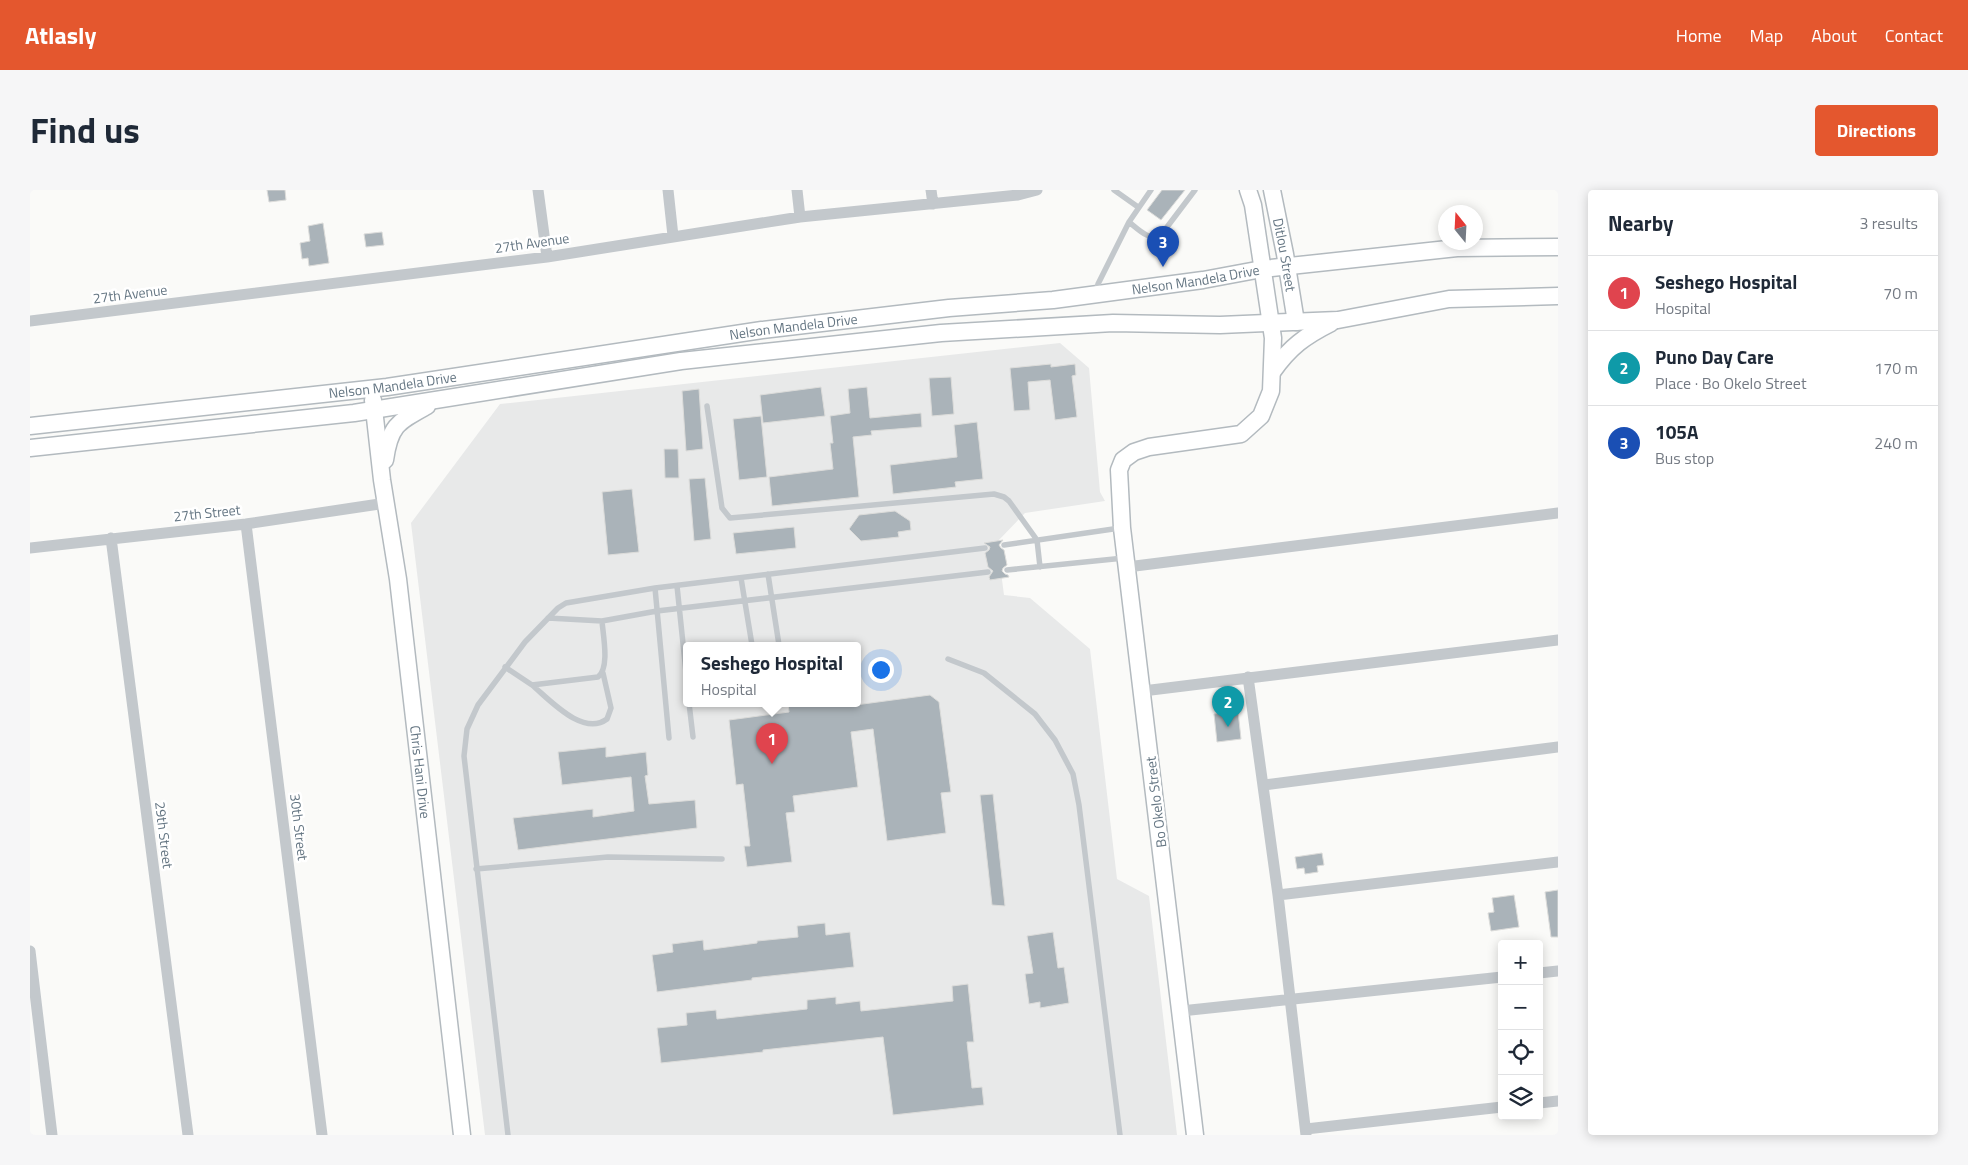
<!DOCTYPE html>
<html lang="en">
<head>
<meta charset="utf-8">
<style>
  body { margin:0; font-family:"Titillium Web",sans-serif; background:#f6f6f7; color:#1f2937 }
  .controls { position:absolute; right:15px; bottom:15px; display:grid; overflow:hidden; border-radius:5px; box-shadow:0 2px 12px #0003 }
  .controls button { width:45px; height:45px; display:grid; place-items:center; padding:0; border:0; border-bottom:1px solid #e0e1e3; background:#fff; color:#1f2937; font:25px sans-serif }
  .compass { position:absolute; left:1408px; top:15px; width:45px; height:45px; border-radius:50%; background:#fff; box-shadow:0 2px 12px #0003; rotate:342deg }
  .you { position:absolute; left:850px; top:479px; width:18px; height:18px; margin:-12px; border:4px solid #fff; border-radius:50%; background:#1a73e8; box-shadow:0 0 0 8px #1a73e833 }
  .badge { display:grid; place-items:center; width:32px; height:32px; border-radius:50%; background:#e4572e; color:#fff; font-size:16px; font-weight:700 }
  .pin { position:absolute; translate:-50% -41px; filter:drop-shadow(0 1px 2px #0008) }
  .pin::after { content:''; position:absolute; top:26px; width:18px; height:15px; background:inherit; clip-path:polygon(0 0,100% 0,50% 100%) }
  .popup { position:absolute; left:653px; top:452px; width:178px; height:65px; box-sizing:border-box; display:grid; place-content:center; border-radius:5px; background:#fff; filter:drop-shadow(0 1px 4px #0005); font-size:16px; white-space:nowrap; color:#747a83 }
  .popup b { font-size:19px; color:#1f2937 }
  .popup::after { content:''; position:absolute; left:50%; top:100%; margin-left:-10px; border:10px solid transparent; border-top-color:#fff }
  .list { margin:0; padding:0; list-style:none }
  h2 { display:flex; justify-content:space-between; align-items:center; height:65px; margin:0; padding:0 20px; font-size:21px }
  h2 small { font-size:16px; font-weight:400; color:#747a83 }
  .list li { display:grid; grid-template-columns:32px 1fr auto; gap:15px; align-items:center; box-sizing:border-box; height:75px; padding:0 20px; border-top:1px solid #e0e1e3 }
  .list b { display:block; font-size:19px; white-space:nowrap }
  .list p { margin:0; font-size:16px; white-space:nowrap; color:#747a83 }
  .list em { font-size:16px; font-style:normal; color:#747a83 }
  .icon { flex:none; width:28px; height:28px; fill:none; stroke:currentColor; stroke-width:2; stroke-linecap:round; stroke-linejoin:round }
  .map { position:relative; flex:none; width:1528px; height:945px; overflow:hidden; border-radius:5px }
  header { display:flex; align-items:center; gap:30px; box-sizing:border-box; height:70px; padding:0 25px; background:#e4572e; color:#fff }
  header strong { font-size:24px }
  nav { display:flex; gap:28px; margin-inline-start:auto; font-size:18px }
  .intro { display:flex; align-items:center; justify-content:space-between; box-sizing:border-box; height:120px; padding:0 30px }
  h1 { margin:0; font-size:35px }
  .button { padding:12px 22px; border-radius:5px; background:#e4572e; color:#fff; font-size:18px; font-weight:700 }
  main { display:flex; gap:30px; padding:0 30px }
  aside { flex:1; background:#fff; border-radius:5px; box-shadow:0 2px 12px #0003 }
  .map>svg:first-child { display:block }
</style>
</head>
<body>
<header>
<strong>Atlasly</strong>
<nav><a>Home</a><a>Map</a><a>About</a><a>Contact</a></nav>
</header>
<div class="intro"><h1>Find us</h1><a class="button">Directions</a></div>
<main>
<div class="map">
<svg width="1528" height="945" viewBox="0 0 1528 945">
  <rect width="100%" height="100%" fill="#fafaf8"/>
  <path fill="#e8e9e9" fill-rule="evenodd" d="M1030,153L1059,178L1070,302L1075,311L995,323L967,352L974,405L1000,408L1060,459L1087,689L1119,706L1147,945H455L381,333L470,214ZM657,455H827V513H657Z"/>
  <path fill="#aab3b9" stroke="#dcdcda" d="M237,0H255L256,10L239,12Z
    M1132,0H1155L1131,30L1117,20Z
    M293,33L299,73L279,76L278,68L272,69L270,53L280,51L278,36Z
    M352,42L354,55L336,57L334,44Z
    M1021,174V177L1045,174L1046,185L1042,186L1047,227L1025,230L1020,190L998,192L1000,220L984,221L980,178Z
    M921,187L924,224L902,226L899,188Z
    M791,197L795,226L733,233L730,205Z
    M837,197L840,228L891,223L892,237L841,241L842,245L823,247L829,307L742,316L739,287L803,279L800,253H803L800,226L820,223L818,199Z
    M669,199L673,259L656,261L652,201Z
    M731,226L737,287L709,290L703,229Z
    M947,232L953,289L925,292L926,297L863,304L860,275L927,267L924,235Z
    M634,259H648L649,288H635Z
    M675,288L681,349L664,351L659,289Z
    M602,299L609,362L578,365L572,302Z
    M865,321L880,331L881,340L868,342L869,347L831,351L819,339L829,325Z
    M764,337L766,358L706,364L703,343Z
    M973,350L969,355L971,358L974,360L977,375L973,378L972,381L975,384L978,385L979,387L960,390L959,387L963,381L958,377L955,363L959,360L960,357L954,353Z
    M900,505L909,512L921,602L911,603L916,643L857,651L843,539L821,542L828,597L763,606L765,622L756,623L762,672L717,677L714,656H720L713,594L706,595L699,530L759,522L758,513H817L818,516Z
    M1208,521L1211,549L1187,552L1184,524Z
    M576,557V567L616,562L618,585L615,586L619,614L665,610L667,638L488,660L483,628L563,619V627L604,621L601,587L532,595L528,562Z
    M963,604L975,716L962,715L950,605Z
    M1292,663L1294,675L1287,676L1288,682L1275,684L1274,678L1267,679L1265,667Z
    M1528,700V747H1521L1515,702Z
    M1484,705L1489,737L1461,741L1458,723L1464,722L1462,708Z
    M795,733L796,745L820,742L824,777L722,788V790L627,802L622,765L643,762L642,754L673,750L674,760L727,753V751L768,747L767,736Z
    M1023,742L1028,778L1034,777L1039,813L1010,818V812L999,814L995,784L1003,783L997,746Z
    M938,794L944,852H937L942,898L952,897L954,915L863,925L853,847L733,860V862L631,873L627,838L657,835L656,823L686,820L687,829L777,819V810L806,807V814L830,811L831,821L923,811L922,796Z"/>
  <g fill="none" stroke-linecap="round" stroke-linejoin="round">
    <defs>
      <g id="secondary">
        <path id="s1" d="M1242,0L1255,64L1266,132"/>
        <path d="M1243,181C1260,157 1275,146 1301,133"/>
        <path id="s2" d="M343,210L352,290L368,389L432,945"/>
        <path id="s3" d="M0,236L357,197L732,140L919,118L1023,110L1173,90L1232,79L1427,58L1528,57"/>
        <path d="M0,258L324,223L651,171L911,143L1083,133L1190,135L1308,130L1419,109L1528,106"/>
        <path d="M355,270C360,235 368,232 397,216"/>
        <path d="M1165,945L1092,338L1089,280L1093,270L1104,262L1119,257L1211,244L1231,226L1241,201L1243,148L1223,15L1218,0"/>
      </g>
    </defs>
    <use href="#secondary" stroke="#b3babf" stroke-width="19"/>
    <path stroke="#c3c8cc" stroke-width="5.5" d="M1084,0L1108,17
      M1099,32C1108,39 1120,52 1131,45L1165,0
      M1066,103L1068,94L1099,32L1121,0
      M677,216L692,318L700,328L964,304L974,307L979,311L1007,350L1010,377
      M974,355L1090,338
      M977,380L1094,368
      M738,384L749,455
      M711,388L722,455
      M647,396L657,492
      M625,398L639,548
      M518,428L572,431L627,421L958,382
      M918,469L954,483L1005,524L1025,550L1043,584L1049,615L1090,945
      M475,477L502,495L568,487C580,478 573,445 572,431
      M502,495C520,510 553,547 577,529L581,518L573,483
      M659,513L663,547
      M446,679L578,667L692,669
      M478,945L434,566L437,539L448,515L495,452L528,418L536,413L625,398L955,358"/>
    <path stroke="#c3c8cc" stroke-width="11" d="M508,0L517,67
      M638,0L643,46
      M767,0L770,27
      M901,0L903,14
      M0,131L517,67L770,27L988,5L1007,0
      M216,334L292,945
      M81,348L158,945
      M0,358L216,334L356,313
      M1097,377L1528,323
      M1218,487L1248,705L1276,945
      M1113,501L1528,450
      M1234,595L1528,557
      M1248,705L1528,672
      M0,761L22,945
      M1509,783L1528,781
      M1151,821L1472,787
      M1509,913L1528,911
      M1276,939L1472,917"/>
    <use href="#secondary" stroke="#fff" stroke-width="16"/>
  </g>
  <g text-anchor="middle" stroke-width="5" stroke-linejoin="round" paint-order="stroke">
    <g font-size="14" fill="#657683" stroke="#fff">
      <text transform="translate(502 53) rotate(-8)" y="5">27th Avenue</text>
      <text dy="5" stroke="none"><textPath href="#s1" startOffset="66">Ditlou Street</textPath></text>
      <text dy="5" stroke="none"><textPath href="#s3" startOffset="1175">Nelson Mandela Drive</textPath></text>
      <text transform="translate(100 104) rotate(-7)" y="5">27th Avenue</text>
      <text dy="5" stroke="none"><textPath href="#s3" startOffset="770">Nelson Mandela Drive</textPath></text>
      <text dy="5" stroke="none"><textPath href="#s3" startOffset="365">Nelson Mandela Drive</textPath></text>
      <text transform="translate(177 323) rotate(-6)" y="5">27th Street</text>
      <text dy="5" stroke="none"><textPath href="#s2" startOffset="375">Chris Hani Drive</textPath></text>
      <text transform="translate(1126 612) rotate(-97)" y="5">Bo Okelo Street</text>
      <text transform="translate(269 637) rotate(83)" y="5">30th Street</text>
      <text transform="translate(134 645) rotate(83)" y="5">29th Street</text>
    </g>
  </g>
</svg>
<div class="controls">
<button>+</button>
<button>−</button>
<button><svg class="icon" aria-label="locate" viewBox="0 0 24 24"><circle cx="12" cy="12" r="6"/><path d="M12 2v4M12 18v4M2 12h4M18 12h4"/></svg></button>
<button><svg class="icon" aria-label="layers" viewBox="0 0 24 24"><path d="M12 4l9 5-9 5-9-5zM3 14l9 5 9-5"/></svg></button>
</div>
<svg class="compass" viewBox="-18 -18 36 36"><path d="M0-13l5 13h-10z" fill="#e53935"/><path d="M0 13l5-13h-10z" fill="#747a83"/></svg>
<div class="you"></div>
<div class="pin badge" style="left:742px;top:574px;background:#e0444e">1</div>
<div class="popup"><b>Seshego Hospital</b>Hospital</div>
<div class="pin badge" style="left:1198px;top:537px;background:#0f9aa8">2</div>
<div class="pin badge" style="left:1133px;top:77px;background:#1a4fb4">3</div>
</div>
<aside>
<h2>Nearby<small>3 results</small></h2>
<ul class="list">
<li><span class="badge" style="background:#e0444e">1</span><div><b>Seshego Hospital</b><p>Hospital</p></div><em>70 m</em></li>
<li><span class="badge" style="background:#0f9aa8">2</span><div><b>Puno Day Care</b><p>Place · Bo Okelo Street</p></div><em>170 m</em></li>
<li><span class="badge" style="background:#1a4fb4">3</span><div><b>105A</b><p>Bus stop</p></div><em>240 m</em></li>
</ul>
</aside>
</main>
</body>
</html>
